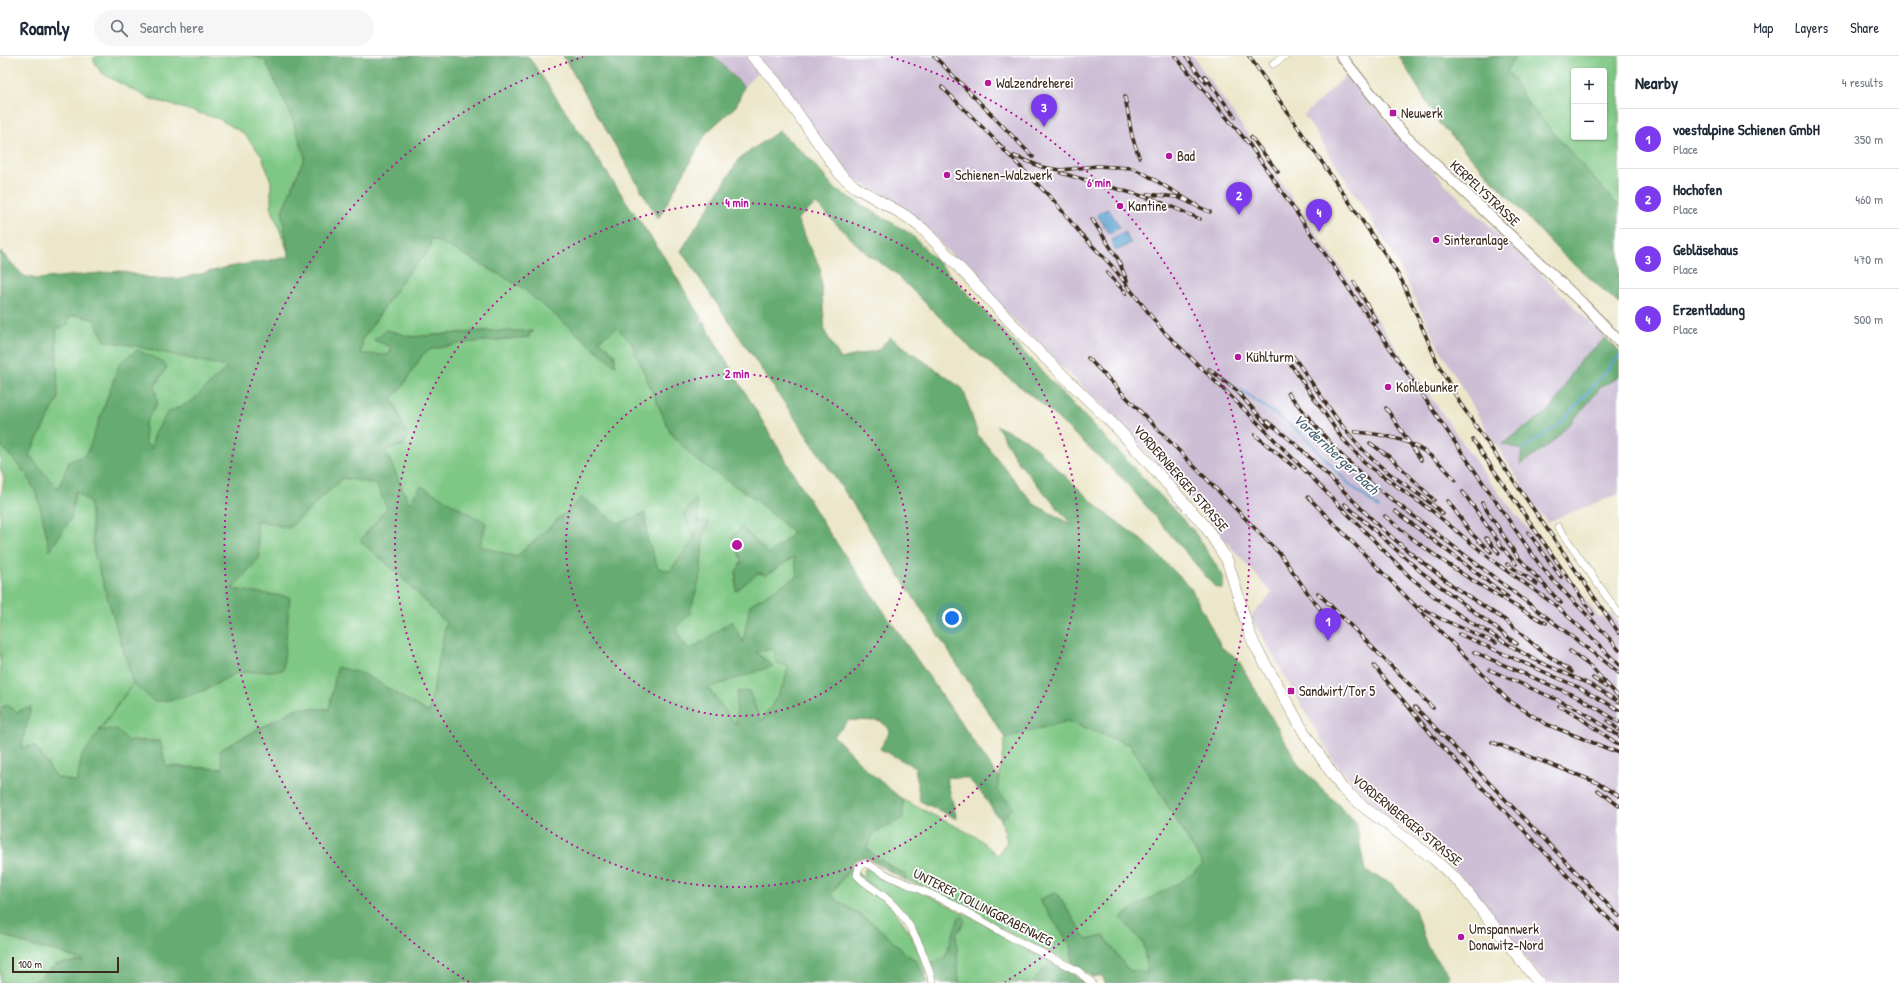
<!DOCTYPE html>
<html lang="en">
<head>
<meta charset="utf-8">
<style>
  body { margin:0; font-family:"Patrick Hand",sans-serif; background:#f6f6f7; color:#1f2937 }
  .controls { position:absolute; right:12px; top:12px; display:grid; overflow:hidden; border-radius:4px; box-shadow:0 1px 3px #0004 }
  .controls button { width:36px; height:36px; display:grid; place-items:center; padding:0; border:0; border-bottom:1px solid #e0e1e3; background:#fff; color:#1f2937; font:20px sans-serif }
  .scale { position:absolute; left:12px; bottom:10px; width:107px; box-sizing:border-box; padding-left:4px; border:2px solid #3b2a1e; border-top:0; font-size:11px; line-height:14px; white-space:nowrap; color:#3b2a1e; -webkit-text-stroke:3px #fff; paint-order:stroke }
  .you { position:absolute; left:952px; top:562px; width:14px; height:14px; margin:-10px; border:3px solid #fff; border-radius:50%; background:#1a73e8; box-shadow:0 0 0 6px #1a73e833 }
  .badge { display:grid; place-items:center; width:26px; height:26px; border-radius:50%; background:#7c3aed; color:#fff; font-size:13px; font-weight:700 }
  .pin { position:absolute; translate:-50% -33px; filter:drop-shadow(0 1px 2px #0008) }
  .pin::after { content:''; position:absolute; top:21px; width:14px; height:12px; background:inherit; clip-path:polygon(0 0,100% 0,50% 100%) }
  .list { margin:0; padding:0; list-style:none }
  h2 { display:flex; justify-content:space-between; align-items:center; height:52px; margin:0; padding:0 16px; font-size:17px }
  h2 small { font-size:13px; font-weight:400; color:#747a83 }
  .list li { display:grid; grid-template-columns:26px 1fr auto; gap:12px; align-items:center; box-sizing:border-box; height:60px; padding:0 16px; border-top:1px solid #e0e1e3 }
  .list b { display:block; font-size:15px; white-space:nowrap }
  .list p { margin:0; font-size:13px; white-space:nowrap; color:#747a83 }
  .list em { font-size:13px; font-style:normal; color:#747a83 }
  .icon { flex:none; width:22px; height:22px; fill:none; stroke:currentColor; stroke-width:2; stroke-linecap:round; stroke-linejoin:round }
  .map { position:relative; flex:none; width:1619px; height:927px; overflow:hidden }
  header { display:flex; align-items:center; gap:24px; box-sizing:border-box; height:56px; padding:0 20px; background:#fff; border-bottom:1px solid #e0e1e3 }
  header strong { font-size:19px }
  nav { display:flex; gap:22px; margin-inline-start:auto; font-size:14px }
  .search { width:280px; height:36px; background:#f6f6f7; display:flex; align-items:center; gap:10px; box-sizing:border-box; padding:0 14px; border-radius:22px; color:#747a83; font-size:15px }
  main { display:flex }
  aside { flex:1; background:#fff }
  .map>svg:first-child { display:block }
</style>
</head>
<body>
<header>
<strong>Roamly</strong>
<div class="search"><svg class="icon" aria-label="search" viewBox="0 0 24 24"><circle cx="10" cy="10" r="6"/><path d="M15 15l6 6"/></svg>Search here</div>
<nav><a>Map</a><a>Layers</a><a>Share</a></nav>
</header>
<main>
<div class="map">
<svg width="1619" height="927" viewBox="0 0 1619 927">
  <rect width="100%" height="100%" fill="#fff"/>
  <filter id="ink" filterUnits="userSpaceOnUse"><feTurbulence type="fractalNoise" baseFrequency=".025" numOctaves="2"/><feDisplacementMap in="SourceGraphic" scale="8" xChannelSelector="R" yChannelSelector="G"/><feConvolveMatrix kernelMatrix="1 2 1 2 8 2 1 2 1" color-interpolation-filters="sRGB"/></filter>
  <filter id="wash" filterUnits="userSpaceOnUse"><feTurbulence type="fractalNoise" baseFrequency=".012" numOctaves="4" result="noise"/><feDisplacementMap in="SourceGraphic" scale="16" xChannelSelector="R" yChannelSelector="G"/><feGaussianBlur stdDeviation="0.9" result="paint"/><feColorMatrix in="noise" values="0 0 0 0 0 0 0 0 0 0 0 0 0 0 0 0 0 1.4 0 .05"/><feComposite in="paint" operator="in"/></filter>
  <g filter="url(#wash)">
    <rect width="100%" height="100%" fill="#ece7ca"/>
    <path fill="#ccbed4" d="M714,0H746L760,14L744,31Z
      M756,0H1193L1493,430L1600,562L1611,557L1619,568V927H1547L1498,869L1473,834L1438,796L1377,753L1333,704L1251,561L1272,537L1151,401L1095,342L1035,286L916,162L890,143L856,124L840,108Z
      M1346,20L1378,54L1393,74L1450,133L1535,212L1619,295V438L1547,466L1514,417L1489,378L1437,288L1390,193L1304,59Z"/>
    <path fill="#7ec784" stroke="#5c7851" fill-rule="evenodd" d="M96,0H253L265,4L291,59L305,101L282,155L290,201L271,151V126L262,100L243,77L219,63L148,42L101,17L93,3Z
      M1515,0H1619V151L1528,48L1507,14ZM1574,15H1604V81H1574Z
      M430,181L456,194L520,230L616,310L614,298L599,284L617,272L631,286L670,376L693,401L756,444L794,477L769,498L741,471L732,481L742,505L736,516V535L758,516L766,519L795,500L797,520L750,549L743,588L732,565L690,594L680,582L676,572L700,522L703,482L709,466H699L696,443L684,458L694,483L670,515L658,512L647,482L645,458L619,468L582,442L516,501L480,490L486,468L409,447L385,394L404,389L408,381L391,342L403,330L423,298L431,293L464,287L529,281V278L533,276L483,275L412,281L387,274L393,291L389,299L361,298L362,284L404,222L431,192Z
      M79,259L94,264L135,290L228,311L192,345L167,357L155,377L151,393L144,386L145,368L157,347L155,330L167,311L120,307L87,398L69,406L58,434L29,399L58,343L56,273L68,261Z
      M0,388L27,419L38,441L50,494L71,462L75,435L90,446L94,496L133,627L205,634L236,617L283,614L232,533L260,501L256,464L289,472L343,422L376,427L387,452L360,485L396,515L446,567L429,658L364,618L329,653L297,652L220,694L224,713L166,710L160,685H127L82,700L77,726L56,721L35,690L21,692L31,651L17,656L7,649L0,652V446L4,423L0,411Z
      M774,593L788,610C786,631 772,648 761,666L736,670L708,632L772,610L755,595Z
      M1067,665L1131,689L1203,809L1189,821L1176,829L1144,888L1148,918L1128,914L1104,880L1087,884L1056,836L1039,844L1072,891V907C1047,896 1021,884 998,871C967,853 938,835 905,824L907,820L877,802L866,792L875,776L903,762V744L977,781L997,799L1007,786L1001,763L1008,759L997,734L1005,682Z
      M851,812L856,814L891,849L911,878L927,918L924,920L916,904L907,899L878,871L837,844L831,838Z
      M869,812L915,832L1050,902L1051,906L1031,927H959L956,879L965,866L963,861L945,901L935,906H928C912,861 901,853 866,824L863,819L865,813Z
      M0,878L31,890L59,896L84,905L57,908L33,927H0Z"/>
    <path fill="#66ac72" stroke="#506b48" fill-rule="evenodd" d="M253,0H528L668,207L826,472L999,722L997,734L1014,751L1001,763L996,759L984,740L968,722L946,721L957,763L920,745L915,711L880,693L890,675L881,665L849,664L834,680L868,715L903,744V762L875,776L867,792L877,802L907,820L905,824L865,801L856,803L831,838L837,844L878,871L907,899L916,904L928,927H33L57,908L83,905L59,896L31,890L0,878V652L7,649L17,656L31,651L21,692L35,690L56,721L77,726L82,700L133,627L94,496L90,446L75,435L71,462L50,495L38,441L27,419L0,388V195L24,220L37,223L121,215L150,222L180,223L228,211L289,201L282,155L305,101L291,59L265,4ZM430,182L456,194L520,230L616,310L614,298L599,284L617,272L631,286L670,376L693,401L756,444L794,477L769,498L741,471L732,481L742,505L736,516V535L758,517L766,519L794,501L797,520L750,549L743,587L732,565L690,594L680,582L676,572L689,559L700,522L703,482L709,466H699L696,443L684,458L694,483L670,515L658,512L647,482L645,457L619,468L582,442L516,501L480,490L486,467L421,430L409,447L385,394L404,389L408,381L392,342L403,330L423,298L431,293L464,287L529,281V278L533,275H483L412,281L387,274L373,284L392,291L389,299L361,298L362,284L404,222L431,192ZM79,259L94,264L105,285L135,290L227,311L192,345L167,357L155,377L151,393L145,386V368L157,347L155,330L167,311L163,306L137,294L120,307L87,398L69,406L58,434L29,399L58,343L56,273L68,269L69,261ZM343,422L376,428L387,452L360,485L396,515L446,567L429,657L364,618L337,611L329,653L297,652L220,694L223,713L166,710L160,685H128L117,673L99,674L133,627L154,646L182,642L205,634L236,617L283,614L290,541L232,533L260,501L256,464L289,472ZM774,593L776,607L788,610C786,631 772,648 761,666L749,635L737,636L736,669L708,632L773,610L756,596Z
      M563,0H714L744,31L736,50L707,76L658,163Z
      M1399,0H1515L1507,14L1528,48L1619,151V248L1558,194L1439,67Z
      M779,75L808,101L835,133L911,178L1193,474L1223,520V533L1215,531L1123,423L1041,347L973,294L894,216L867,198L816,148L797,163L820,212L825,276L841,303L878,294L890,281L963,333L978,379L1034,448L1072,469L1018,406L997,370L1027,384L1100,453L1147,488L1191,532L1221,591L1237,602L1300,711L1356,766L1365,815L1391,827L1415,854L1427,890L1450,920L1444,927H1105L1103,921H1093L1072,907V891L1039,844L1056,836L1087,884L1104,880L1128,914L1147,917L1144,888L1121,862C1145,839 1180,833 1203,808L1131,689L1067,665L1005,682L849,442L681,195L740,102Z
      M1606,282L1619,295V321L1602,330L1577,360L1548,390L1520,409L1522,394L1502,388L1549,355L1561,338L1567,325L1581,303Z
      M959,861H963L965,865L956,879L959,927H938L928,906H935L945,901Z
      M1051,906L1067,914L1086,927H1031Z"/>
    <path fill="#5aa2d0" stroke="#4a6677" d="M1108,152L1120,171L1110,178L1097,159Z
      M1124,176L1131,187L1116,195L1111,184Z"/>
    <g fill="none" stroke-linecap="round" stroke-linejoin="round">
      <path stroke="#5aa2d0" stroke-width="2" d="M1239,332L1302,378L1347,426L1379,452
        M1522,394L1560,368L1619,300"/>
    </g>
  </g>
  <g filter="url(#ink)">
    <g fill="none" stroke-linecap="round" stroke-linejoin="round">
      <defs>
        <path id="street" d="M1273,8L1285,0
          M1558,471L1619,558
          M933,927C924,897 912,865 888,844C879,835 865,829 857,819L859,811L862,808H867L891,821L951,847L1014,883L1078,915L1092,927"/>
        <path id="secondary" d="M1341,0L1405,80L1581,246L1619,285"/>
        <path id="primary" d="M752,0L775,25L840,118L855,131L906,160L923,173L1034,291L1119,374L1206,471L1227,504L1248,572L1254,588L1305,678L1342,732L1365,752L1434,803L1460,827L1539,927"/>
      </defs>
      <use href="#street" stroke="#948874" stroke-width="8"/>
      <use href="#secondary" stroke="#948874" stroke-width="12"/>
      <use href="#primary" stroke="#948874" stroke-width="12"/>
      <use href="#street" stroke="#fff" stroke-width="7"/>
      <use href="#secondary" stroke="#fff" stroke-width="10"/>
      <use href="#primary" stroke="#fff" stroke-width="11"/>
      <defs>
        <path id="rail" d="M934,0L1033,101
          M1175,0L1249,88L1537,505C1561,537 1594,562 1619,594
          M1186,0L1206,27
          M1249,0L1385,198L1402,225L1438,308L1460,347L1619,577
          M1205,20L1235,61
          M942,31L1003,92
          M1125,41L1132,80L1139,101
          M1251,81L1278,116
          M998,88L1055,146L1080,177L1112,210L1162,274L1248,357L1410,521L1446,550L1472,567L1533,603L1591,629L1619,646
          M1014,100L1042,111L1061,114L1097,110L1132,112L1145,118L1196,149
          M1061,117L1156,144L1200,163
          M1147,138L1177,141L1210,156
          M1092,163L1118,203L1127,225
          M1107,217L1126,237
          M1354,226L1377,266
          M1293,300C1318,334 1340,373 1371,402C1393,423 1421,437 1443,458
          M1088,302L1281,499L1312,543L1333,568
          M1287,303L1341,381L1367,409L1432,455L1497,508L1554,548L1590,580L1619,609
          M1209,313L1236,334L1269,371
          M1288,337L1336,394L1374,430L1582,588
          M1386,352L1421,404
          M1267,365L1299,391L1379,470L1408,495L1457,533L1505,564L1540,594L1572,616
          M1355,376C1399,379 1427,389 1455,424
          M1255,379L1295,412
          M1473,384L1593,558
          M1370,387L1391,402L1434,444
          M1463,436L1502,491L1516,508
          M1308,441L1508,644L1546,668L1619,697
          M1448,445L1472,478L1491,496
          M1482,447L1517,500L1561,547
          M1345,448L1420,515L1517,588
          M1395,455L1508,541
          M1385,460C1434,503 1489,536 1546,567
          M1528,476L1561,521
          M1486,482L1499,497
          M1507,508L1537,528
          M1318,537L1433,652
          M1420,551L1439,562L1496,587
          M1459,578L1578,631L1619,654
          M1579,586L1619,617
          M1570,595L1590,610L1619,641
          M1474,596L1580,642L1619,666
          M1374,610L1438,686L1619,873
          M1490,614L1580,654L1619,680
          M1593,622L1606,631
          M1559,650L1573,657L1619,689
          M1415,651L1619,860
          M1608,665L1619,674
          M1492,686L1596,726L1619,740
          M1598,734L1619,750"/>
      </defs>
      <use href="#rail" stroke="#3b2a1e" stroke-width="3.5"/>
      <use href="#rail" stroke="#fff" stroke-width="2" stroke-dasharray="6" stroke-linecap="butt"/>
    </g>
  </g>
  <g fill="none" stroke="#b5179e" stroke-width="2" stroke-dasharray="2 4">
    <circle cx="737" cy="489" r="171"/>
    <circle cx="737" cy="489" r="342"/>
    <path d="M469 926A512 512 0 0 1 583 1M891 1A512 512 0 0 1 1005 926"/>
  </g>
  <g fill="#b5179e" stroke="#fff" stroke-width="1.5">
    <circle cx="988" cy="27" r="4"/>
    <rect x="1389" y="53" width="8" height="8" rx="2"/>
    <circle cx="1169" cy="100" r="4"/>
    <circle cx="947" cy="119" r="4"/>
    <circle cx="1120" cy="150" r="4"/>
    <circle cx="1436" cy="184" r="4"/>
    <circle cx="1238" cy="301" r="4"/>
    <circle cx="1388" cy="331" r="4"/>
    <rect x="1287" y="631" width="8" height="8" rx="2"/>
    <circle cx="1461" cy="881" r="4"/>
  </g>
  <g text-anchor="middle" stroke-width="3.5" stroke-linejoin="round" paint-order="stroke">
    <g font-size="14" fill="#3b2a1e" stroke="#fff" text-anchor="start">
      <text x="996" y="32">Walzendreherei</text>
      <text x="1401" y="62">Neuwerk</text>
      <text x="1177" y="105">Bad</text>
      <text x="955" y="124">Schienen-Walzwerk</text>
      <text x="1128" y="155">Kantine</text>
      <text x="1444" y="189">Sinteranlage</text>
      <text x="1246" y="306">Kühlturm</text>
      <text x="1396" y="336">Kohlebunker</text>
      <text x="1299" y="640">Sandwirt/Tor 5</text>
      <text x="1469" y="878">Umspannwerk<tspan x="1469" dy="16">Donawitz-Nord</tspan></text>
    </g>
    <g font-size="14" fill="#3b2a1e" stroke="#fff">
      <text transform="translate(1485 137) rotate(43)" y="5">KERPELYSTRASSE</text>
      <text transform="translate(1181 422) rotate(49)" y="5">VORDERNBERGER STRASSE</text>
      <text transform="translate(1407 764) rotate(39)" y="5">VORDERNBERGER STRASSE</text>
      <text transform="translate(983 851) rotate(27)" y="5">UNTERER TOLLINGGRABENWEG</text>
    </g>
    <g font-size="15" font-style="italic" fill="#49606e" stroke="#fff">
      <text transform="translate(1336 398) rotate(43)" y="5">Vordernberger Bach</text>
    </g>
  </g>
  <circle cx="737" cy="489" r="6" fill="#b5179e" stroke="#fff" stroke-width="2"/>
  <g font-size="12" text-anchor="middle" font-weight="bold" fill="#b5179e" stroke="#fff" stroke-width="3.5" stroke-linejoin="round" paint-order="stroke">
    <text x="1099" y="131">6 min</text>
    <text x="737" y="151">4 min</text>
    <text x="737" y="322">2 min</text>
  </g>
</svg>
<div class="controls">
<button>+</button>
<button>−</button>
</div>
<div class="scale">100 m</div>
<div class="you"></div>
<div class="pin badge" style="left:1328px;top:585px">1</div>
<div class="pin badge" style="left:1239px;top:159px">2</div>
<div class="pin badge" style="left:1044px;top:71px">3</div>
<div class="pin badge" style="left:1319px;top:176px">4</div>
</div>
<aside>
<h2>Nearby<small>4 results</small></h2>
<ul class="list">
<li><span class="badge">1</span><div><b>voestalpine Schienen GmbH</b><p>Place</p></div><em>350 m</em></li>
<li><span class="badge">2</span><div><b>Hochofen</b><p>Place</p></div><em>460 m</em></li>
<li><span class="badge">3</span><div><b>Gebläsehaus</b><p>Place</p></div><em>470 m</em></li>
<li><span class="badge">4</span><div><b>Erzentladung</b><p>Place</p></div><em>500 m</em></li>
</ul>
</aside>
</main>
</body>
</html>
